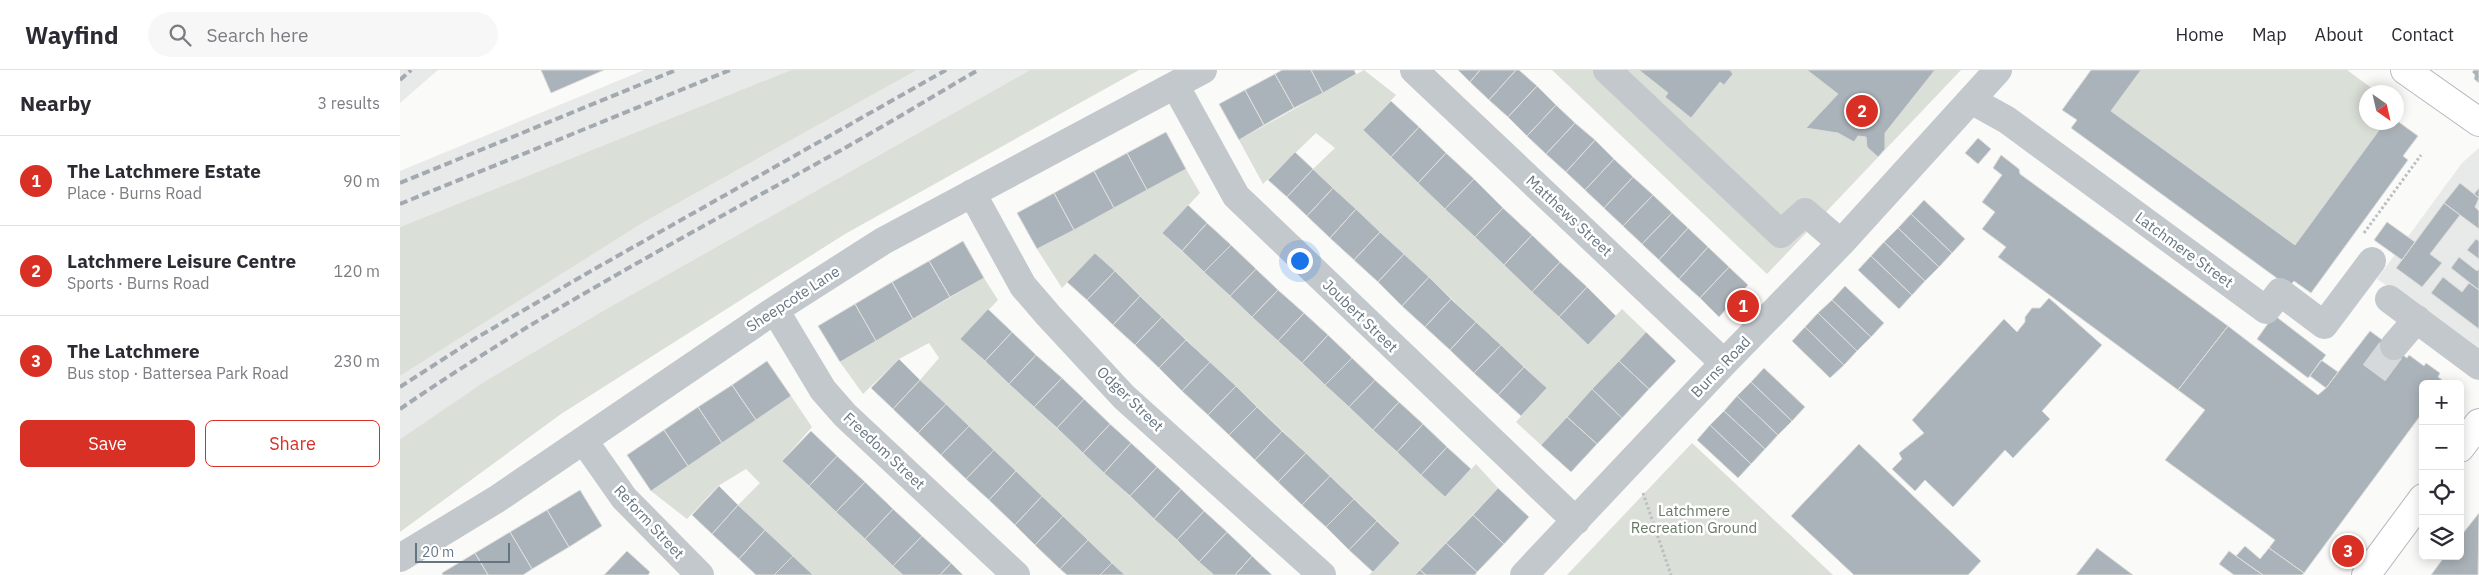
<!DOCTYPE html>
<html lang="en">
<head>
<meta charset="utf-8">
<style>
  body { margin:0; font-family:"IBM Plex Sans",sans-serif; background:#f7f7f7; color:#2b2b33 }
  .controls { position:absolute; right:15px; bottom:15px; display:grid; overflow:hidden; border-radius:8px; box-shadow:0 2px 12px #0003 }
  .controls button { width:45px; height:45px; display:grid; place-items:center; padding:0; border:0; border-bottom:1px solid #e1e1e2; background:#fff; color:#2b2b33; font:25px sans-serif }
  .compass { position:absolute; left:1959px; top:15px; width:45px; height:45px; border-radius:50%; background:#fff; box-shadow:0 2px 12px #0003; rotate:146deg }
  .scale { position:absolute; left:15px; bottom:12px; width:95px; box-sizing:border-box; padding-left:5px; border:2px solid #657683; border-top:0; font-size:14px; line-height:18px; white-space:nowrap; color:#657683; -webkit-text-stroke:4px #fff; paint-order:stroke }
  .you { position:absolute; left:899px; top:190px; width:18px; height:18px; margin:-12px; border:4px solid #fff; border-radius:50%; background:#1a73e8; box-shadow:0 0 0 8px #1a73e833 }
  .badge { display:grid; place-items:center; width:32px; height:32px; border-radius:50%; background:#d93025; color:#fff; font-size:16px; font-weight:700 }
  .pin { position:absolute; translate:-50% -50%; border:2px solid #fff; box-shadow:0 1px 5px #0006 }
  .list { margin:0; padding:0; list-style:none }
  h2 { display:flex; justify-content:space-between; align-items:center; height:65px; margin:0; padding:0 20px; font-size:21px }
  h2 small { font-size:16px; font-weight:400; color:#7c7c81 }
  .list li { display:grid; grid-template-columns:32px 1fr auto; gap:15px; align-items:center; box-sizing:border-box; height:90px; padding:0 20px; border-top:1px solid #e1e1e2 }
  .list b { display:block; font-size:19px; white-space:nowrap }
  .list p { margin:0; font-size:16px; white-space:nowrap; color:#7c7c81 }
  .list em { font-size:16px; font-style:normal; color:#7c7c81 }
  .actions { display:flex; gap:10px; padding:15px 20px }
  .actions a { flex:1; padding:11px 0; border:1px solid #d93025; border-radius:8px; text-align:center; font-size:18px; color:#d93025 }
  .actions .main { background:#d93025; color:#fff }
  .icon { flex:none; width:28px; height:28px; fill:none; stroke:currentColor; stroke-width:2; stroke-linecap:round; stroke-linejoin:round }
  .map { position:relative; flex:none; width:2079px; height:505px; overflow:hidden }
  header { display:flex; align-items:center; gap:30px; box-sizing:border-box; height:70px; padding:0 25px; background:#fff; border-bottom:1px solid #e1e1e2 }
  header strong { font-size:24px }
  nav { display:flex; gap:28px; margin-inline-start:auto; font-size:18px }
  .search { width:350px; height:45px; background:#f7f7f7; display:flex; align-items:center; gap:12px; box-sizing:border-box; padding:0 18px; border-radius:28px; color:#7c7c81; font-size:19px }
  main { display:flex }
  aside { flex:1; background:#fff }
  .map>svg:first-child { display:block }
</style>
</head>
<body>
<header>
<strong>Wayfind</strong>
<div class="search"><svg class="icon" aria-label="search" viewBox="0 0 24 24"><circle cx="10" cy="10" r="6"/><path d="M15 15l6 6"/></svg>Search here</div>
<nav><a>Home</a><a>Map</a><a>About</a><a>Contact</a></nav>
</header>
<main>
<aside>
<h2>Nearby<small>3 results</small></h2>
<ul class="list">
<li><span class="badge">1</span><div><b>The Latchmere Estate</b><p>Place · Burns Road</p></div><em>90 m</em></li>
<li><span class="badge">2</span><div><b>Latchmere Leisure Centre</b><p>Sports · Burns Road</p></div><em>120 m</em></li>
<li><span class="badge">3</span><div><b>The Latchmere</b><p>Bus stop · Battersea Park Road</p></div><em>230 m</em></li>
</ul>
<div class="actions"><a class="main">Save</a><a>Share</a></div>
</aside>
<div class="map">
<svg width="2079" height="505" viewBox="0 0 2079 505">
  <rect width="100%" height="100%" fill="#fafaf8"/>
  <path fill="#e8e9e9" d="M0,0H38L0,33Z
    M244,0H391L0,157V101Z
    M517,0H630L201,242L87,310L0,369V306L244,152Z
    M2079,78V279L1977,209L2062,93Z"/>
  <path fill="#dadfd7" d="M391,0H517L244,152L0,306V157Z
    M630,0H739L445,164L161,344L0,462V369L87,310L201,242Z
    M964,0L996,25L963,60L1188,275L1222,239L1246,262L1141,375L1116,352L1147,318L913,99L935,78L916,63L863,114L839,70Z
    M1152,0H1561L1367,204Z
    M1741,0H1947L1977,22H1966V52L1985,53L1895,175L1711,41Z
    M786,99L800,123L762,163L1045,427L1076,394L1098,418L1015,505H969L1000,472L695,183L662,218L637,179Z
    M584,208L598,230L561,269L814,505H725L520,310L539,288L529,273L499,289L463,324L440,292Z
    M391,326L412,357L382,391L503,505H413L338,435L360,413L346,399L318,416L287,449L251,421Z
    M1292,373L1433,505H1167Z"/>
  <path fill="#aab3b9" stroke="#dcdcda" d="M141,0H204L151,23Z
    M882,0H911L923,23L894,38L875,4Z
    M911,0H954L956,4L923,23Z
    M1058,0H1080L1070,12Z
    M1080,0H1116L1089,30L1070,12Z
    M1116,0H1119L1137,16L1108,47L1089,30Z
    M1239,0H1330L1333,4L1324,15L1320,12L1291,48L1265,27L1268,23Z
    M1407,0H1535L1485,63V79L1478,87L1467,77L1466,67L1458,66L1454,72L1438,63L1406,58L1438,24Z
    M1691,0H1741L1711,41L1895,175L1985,52H1996V50L2018,66L2003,86L2008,90L1911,223L1894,211L1889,217L1671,58L1677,50L1662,40Z
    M2074,0H2079V13L2074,9L2075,5L2072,2Z
    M875,4L894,38L864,55L845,20Z
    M1137,16L1156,35L1127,66L1108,47Z
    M845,20L864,55L839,70L819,34Z
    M991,31L1019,57L991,87L963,60Z
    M1156,35L1175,53L1146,84L1127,66Z
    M1175,53L1195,70L1166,102L1146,84Z
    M1019,57L1046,83L1018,113L991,87Z
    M766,62L786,99L747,120L727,83Z
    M1578,68L1591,79L1578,94L1565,83Z
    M1195,70L1214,89L1185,120L1166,102Z
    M895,82L913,99L887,127L868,110Z
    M727,83L747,120L714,138L694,101Z
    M1046,83L1074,109L1045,139L1018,113Z
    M1601,85L1619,99L1620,104L1828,256L1778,320L1598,187L1606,177L1582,159L1595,142L1582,132L1602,105L1593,98Z
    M1214,89L1233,107L1204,138L1185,120Z
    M913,99L933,118L907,146L887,127Z
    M694,101L714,138L674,160L654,123Z
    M1233,107L1253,125L1223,156L1204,138Z
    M1074,109L1103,138L1075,167L1045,139Z
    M2060,113L2079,128L2075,137L2079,141V159L2044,133Z
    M933,118L956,139L930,168L907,146Z
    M2079,118V128L2074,124Z
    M654,123L674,160L637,179L617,143Z
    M1253,125L1272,143L1242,174L1223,156Z
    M1524,130L1565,169L1552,183L1511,144Z
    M2044,133L2060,145L2030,184L2042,193L2022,217L1996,198Z
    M788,135L807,153L782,181L762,163Z
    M1103,138L1132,165L1104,195L1075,167Z
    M956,139L980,162L954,190L930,168Z
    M1272,143L1288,158L1259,190L1242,174Z
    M1511,144L1552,183L1539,197L1498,158Z
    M1987,152L2015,172L2002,190L1974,170Z
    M807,153L831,175L804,202L782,181Z
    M1288,158L1308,177L1279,209L1259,190Z
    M1498,158L1539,197L1525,211L1484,172Z
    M980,162L1004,184L978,212L954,190Z
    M1132,165L1160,192L1132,222L1104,195Z
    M2076,169L2079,171V189L2067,180Z
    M563,171L584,208L550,227L529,191Z
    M1484,172L1525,211L1512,225L1471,186Z
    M831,175L856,199L830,226L804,202Z
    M1308,177L1329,197L1300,228L1279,209Z
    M695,183L715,201L687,230L667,212Z
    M1004,184L1029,207L1002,236L978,212Z
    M1471,186L1512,225L1499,239L1458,200Z
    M2059,187L2077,201L2079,199V220L2051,198Z
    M529,191L550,227L513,249L492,212Z
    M1160,192L1187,217L1159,247L1132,222Z
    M1329,197L1348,215L1319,247L1300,228Z
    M856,199L878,220L852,247L830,226Z
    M715,201L740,226L713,255L687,230Z
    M1029,207L1051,229L1025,257L1002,236Z
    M2043,207L2062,222L2069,213L2079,220V259L2031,223Z
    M492,212L513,249L476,271L455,234Z
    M1445,216L1484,253L1471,267L1432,230Z
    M1187,217L1216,246L1188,275L1159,247Z
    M878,220L904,243L878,271L852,247Z
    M740,226L762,247L735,275L713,255Z
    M1649,228L1702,275L1642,341L1650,349L1613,388L1605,380L1553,437L1525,410L1515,421L1492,399L1502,389L1499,383L1524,363L1512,350L1604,249L1617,262L1625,252V247L1632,238H1640Z
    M1051,229L1076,252L1050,280L1025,257Z
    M1432,230L1471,267L1457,281L1418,243Z
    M455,234L476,271L440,292L418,256Z
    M588,239L612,262L585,291L560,269Z
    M904,243L928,265L902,293L878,271Z
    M1418,243L1457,281L1444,295L1405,257Z
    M1874,245L1926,285L1908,308L1857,269Z
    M762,247L786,270L759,298L735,275Z
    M1076,252L1101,275L1074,303L1050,280Z
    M1828,256L1918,325L1926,318L1970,261L2007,288L2009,285L2024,296L2026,293L2040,303L2038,307L2045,312L2043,314H2023V342L1904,503L1869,478L1875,470L1765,390L1805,340L1778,320Z
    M1405,257L1444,295L1430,308L1392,271Z
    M612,262L636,285L609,314L585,291Z
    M1246,262L1276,291L1249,319L1219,291Z
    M928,265L952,288L925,315L902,293Z
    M786,270L810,292L782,321L759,298Z
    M1101,275L1124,297L1098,325L1074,303Z
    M636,285L662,308L634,337L609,314Z
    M952,288L975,310L949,337L925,315Z
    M499,289L520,310L493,339L471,318Z
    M1921,290L1938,302L1926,318L1910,306Z
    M367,291L391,326L356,350L332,315Z
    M1219,291L1249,319L1222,348L1192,319Z
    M810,292L836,316L808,345L782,321Z
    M1124,297L1147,318L1121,346L1098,325Z
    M1364,298L1405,337L1392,351L1351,312Z
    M662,308L684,329L657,358L634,337Z
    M520,310L546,334L518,363L493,339Z
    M975,310L999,332L973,360L949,337Z
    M1351,312L1392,351L1378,365L1337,326Z
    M332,315L356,350L322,373L298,337Z
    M836,316L857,337L829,365L808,345Z
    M1192,319L1222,348L1197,374L1167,347Z
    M1337,326L1378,365L1365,379L1324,341Z
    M684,329L710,354L683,383L657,358Z
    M999,332L1023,354L997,382L973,360Z
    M546,334L569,356L541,385L518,363Z
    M298,337L322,373L288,396L264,360Z
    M857,337L882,361L855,390L829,365Z
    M1324,341L1365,379L1351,394L1310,355Z
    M1167,347L1197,374L1171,402L1141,375Z
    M710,354L731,373L704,403L683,383Z
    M1023,354L1047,377L1021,405L997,382Z
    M1310,355L1351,394L1338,408L1297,370Z
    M569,356L594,380L566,409L541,385Z
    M264,360L288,396L251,421L227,385Z
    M411,361L437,386L409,416L382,391Z
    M882,361L906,383L878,412L855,390Z
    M731,373L757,397L730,426L704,403Z
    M1459,374L1581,491L1568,505H1454L1391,446Z
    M1047,377L1071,399L1045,427L1021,405Z
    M594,380L616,401L589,430L566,409Z
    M906,383L930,406L902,435L878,412Z
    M437,386L465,412L436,442L409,416Z
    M757,397L781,419L754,449L730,426Z
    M616,401L642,426L615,455L589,430Z
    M930,406L954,429L926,457L902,435Z
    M465,412L493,439L465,469L436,442Z
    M319,416L338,435L312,464L292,445Z
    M1098,418L1129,447L1104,474L1073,445Z
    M781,419L804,441L777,470L754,449Z
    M180,420L202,456L169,477L147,440Z
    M642,426L663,446L635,475L615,455Z
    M954,429L977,451L949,480L926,457Z
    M338,435L365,460L339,489L312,464Z
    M493,439L522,466L493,496L465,469Z
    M147,440L169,477L132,499L110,462Z
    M804,441L827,462L799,492L777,470Z
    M2079,443L2078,505H2031L2045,486H2060V467Z
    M1073,445L1104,474L1077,502L1046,473Z
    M663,446L688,470L660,499L635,475Z
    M977,451L1000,473L973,502L949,480Z
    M365,460L393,486L374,505H356L339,489Z
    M110,462L132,499L123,505H88L75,483Z
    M827,462L852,486L835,505H814L799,492Z
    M522,466L551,493L540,505H503L493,496Z
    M688,470L712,493L700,505H667L660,499Z
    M1046,473L1077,502L1075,505H1026L1020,500Z
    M1845,476L1860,489L1869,478L1904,503L1902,505H1863L1836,486Z
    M1697,478L1733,505H1676Z
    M227,481L250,502L248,505H204Z
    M1829,481L1854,499L1863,505H1834L1819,494Z
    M75,483L88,505H43L42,503Z
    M393,486L413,505H374Z
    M852,486L872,505H835Z
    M551,493L563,505H540Z
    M712,493L725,505H700Z
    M1020,500L1026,505H1015Z"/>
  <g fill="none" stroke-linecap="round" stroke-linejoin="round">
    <path stroke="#d5d9db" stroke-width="28" stroke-dasharray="28 14" stroke-linecap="butt" d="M1974,303L1994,276"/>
    <defs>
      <path id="highway" d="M2005,0L2079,52
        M2060,378L2079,353
        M1966,505L2023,428"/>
    </defs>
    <use href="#highway" stroke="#b4b9bd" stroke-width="30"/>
    <path stroke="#bbbfc2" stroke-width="3" stroke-dasharray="2.5 2.5" stroke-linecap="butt" d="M1964,163L2021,85
      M1243,423L1271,505"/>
    <path stroke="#c3c8cc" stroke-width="28" d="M1014,0L1324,293
      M1207,0L1381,164L1405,142L1441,173
      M775,15L836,126L1176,451
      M1571,30L1607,50L1866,240L1880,222L1924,255L1972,191
      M572,123L623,216L648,245L724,327L922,505
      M1989,229L2079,296
      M375,240L423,320L445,345L616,505
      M1994,276L2017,249
      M184,371L224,428L300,505
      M0,488L97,429L375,240L483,171L803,0
      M1124,505L1324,293L1441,173L1598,0"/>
    <use href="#highway" stroke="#fff" stroke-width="28"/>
    <path stroke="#a2aab0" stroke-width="4" stroke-dasharray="8 4" stroke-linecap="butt" d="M0,10L11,0
      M0,113L276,0
      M0,134L330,0
      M0,317L76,268L191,201L546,0
      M0,339C138,244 288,165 434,84C483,57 530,28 578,0"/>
  </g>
  <g text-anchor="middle" stroke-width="5" stroke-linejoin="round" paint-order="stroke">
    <g font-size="15" fill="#657683" stroke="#fff">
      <text transform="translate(1169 146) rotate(43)" y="5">Matthews Street</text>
      <text transform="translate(1784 180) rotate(36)" y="5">Latchmere Street</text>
      <text transform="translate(393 229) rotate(-33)" y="5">Sheepcote Lane</text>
      <text transform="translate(960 246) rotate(44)" y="5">Joubert Street</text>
      <text transform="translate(1321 297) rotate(-46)" y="5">Burns Road</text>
      <text transform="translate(730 329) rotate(44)" y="5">Odger Street</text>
      <text transform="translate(484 381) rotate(43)" y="5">Freedom Street</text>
      <text transform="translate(249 452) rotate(47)" y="5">Reform Street</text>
    </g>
    <g font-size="15" fill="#687a64" stroke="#fff">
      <text x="1294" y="446">Latchmere<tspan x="1294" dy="17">Recreation Ground</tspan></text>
    </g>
  </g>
</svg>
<div class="controls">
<button>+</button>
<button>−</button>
<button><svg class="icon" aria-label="locate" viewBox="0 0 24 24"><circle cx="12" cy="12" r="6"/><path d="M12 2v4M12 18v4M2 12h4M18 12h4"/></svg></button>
<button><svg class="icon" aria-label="layers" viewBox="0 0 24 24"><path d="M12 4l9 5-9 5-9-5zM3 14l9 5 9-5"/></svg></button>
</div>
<svg class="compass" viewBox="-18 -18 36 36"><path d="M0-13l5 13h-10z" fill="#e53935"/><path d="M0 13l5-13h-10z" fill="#7c7c81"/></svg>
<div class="scale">20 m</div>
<div class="you"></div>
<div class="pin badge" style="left:1343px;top:236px">1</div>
<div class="pin badge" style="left:1462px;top:41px">2</div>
<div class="pin badge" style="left:1948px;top:481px">3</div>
</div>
</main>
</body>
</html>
